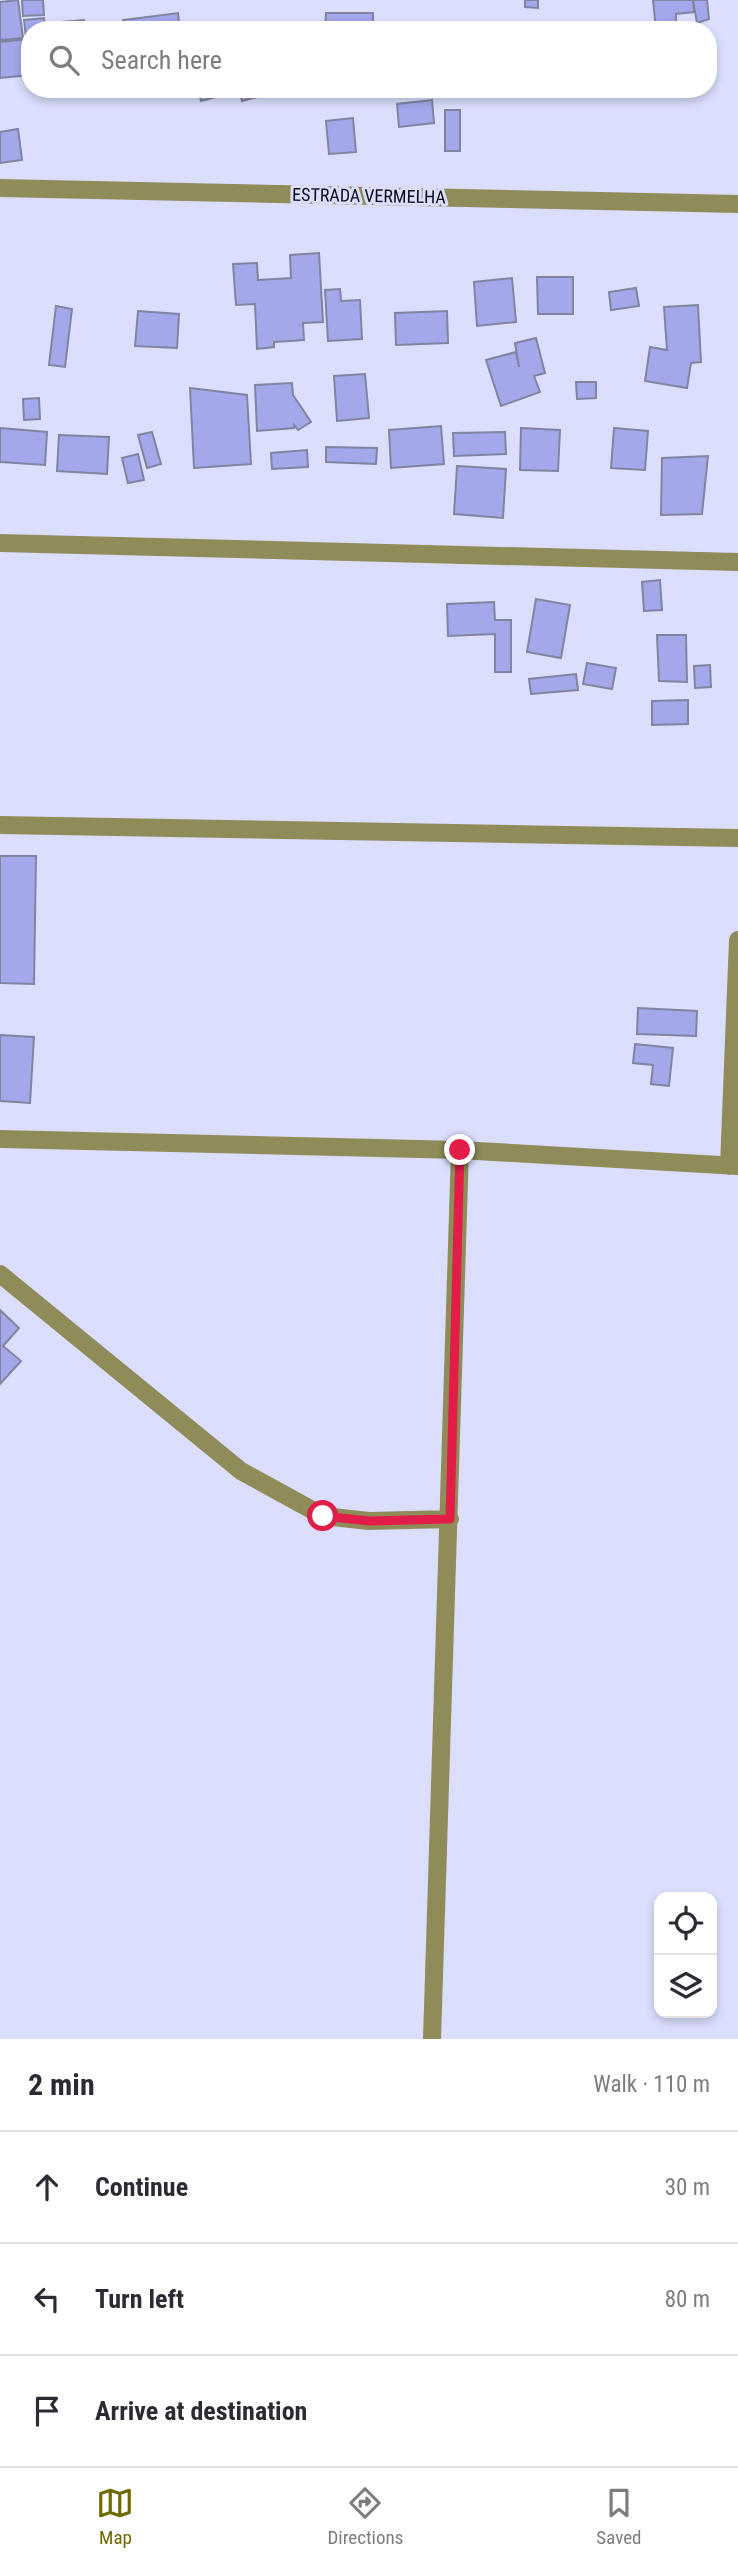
<!DOCTYPE html>
<html lang="en">
<head>
<meta charset="utf-8">
<style>
  body { margin:0; font-family:"Roboto Condensed",sans-serif; background:#f2f2f3; color:#2b2b33 }
  .controls { position:absolute; right:21px; bottom:21px; display:grid; overflow:hidden; border-radius:14px; box-shadow:0 4px 10px #0003 }
  .controls button { width:63px; height:63px; display:grid; place-items:center; padding:0; border:0; border-bottom:2px solid #e1e1e2; background:#fff; color:#2b2b33; font:35px sans-serif }
  .stop { position:absolute; width:21px; height:21px; margin:-16px; border:5px solid #e11d48; border-radius:50%; background:#fff }
  .stop.end { background:#e11d48; border-color:#fff; box-shadow:0 2px 7px #0008 }
  .list { margin:0; padding:0; list-style:none }
  h2 { display:flex; justify-content:space-between; align-items:center; height:91px; margin:0; padding:0 28px; font-size:30px }
  h2 small { font-size:23px; font-weight:400; color:#7c7c81 }
  .list li { display:grid; grid-template-columns:46px 1fr auto; gap:21px; align-items:center; box-sizing:border-box; height:112px; padding:0 28px; border-top:2px solid #e1e1e2 }
  .list b { display:block; font-size:26px; white-space:nowrap }
  .list em { font-size:23px; font-style:normal; color:#7c7c81 }
  .icon { flex:none; width:38px; height:38px; fill:none; stroke:currentColor; stroke-width:2; stroke-linecap:round; stroke-linejoin:round }
  .map { position:relative; flex:none; width:738px; height:2039px; overflow:hidden }
  .search { position:absolute; background:#fff; box-shadow:0 4px 10px #0003; left:21px; right:21px; top:21px; height:77px; display:flex; align-items:center; gap:18px; box-sizing:border-box; padding:0 24px; border-radius:28px; color:#7c7c81; font-size:26px }
  .sheet { height:427px; background:#fff }
  nav { display:flex; justify-content:space-around; align-items:center; box-sizing:border-box; height:98px; border-top:2px solid #e1e1e2; background:#fff; font-size:19px; color:#7c7c81 }
  nav a { display:grid; justify-items:center; gap:4px }
  nav .on { color:#6f6901 }
  .map>svg:first-child { display:block }
</style>
</head>
<body>
<div class="map">
<svg width="738" height="2039" viewBox="0 0 738 2039">
  <rect width="100%" height="100%" fill="#dbdefd"/>
  <path fill="#a3a8eb" stroke="#8184a0" stroke-width="2" d="M18,0L23,38L0,40V2Z
    M22,0H43L44,15L23,16Z
    M525,0H538V8L525,7Z
    M653,0H693L694,12L676,14V30H656Z
    M693,0H707L709,19L697,23Z
    M178,13L180,30H124L123,20Z
    M326,13H373V29L325,30Z
    M44,18L45,30H30V37H26L24,20Z
    M84,20L85,30H49V23Z
    M30,39V75L0,78V42Z
    M198,89H230L231,93L201,101Z
    M239,89H256L257,97L242,101Z
    M432,100L434,123L399,127L397,104Z
    M445,110H460V151H445Z
    M353,118L356,152L329,154L326,121Z
    M18,129L22,160L0,163V132Z
    M319,253L323,322L303,323L304,340L274,342V347L257,349L255,304L236,305L233,264L257,263L258,280L291,278L290,255Z
    M537,277H573V314H538Z
    M512,278L516,322L477,326L474,282Z
    M636,288L639,306L611,310L609,292Z
    M340,289L341,301L360,300L362,339L328,341L325,290Z
    M698,305L701,362L691,363L687,388L645,381L650,347L667,350L664,307Z
    M56,306L72,309L65,367L49,365Z
    M138,311L179,314L177,348L135,346Z
    M447,311L448,343L396,345L395,313Z
    M536,338L545,373L534,376L540,392L501,406L486,360L516,352L519,367L515,343Z
    M365,374L369,418L337,421L334,376Z
    M576,382H596V398L577,399Z
    M292,383L293,395L311,422L298,430L294,425V428L257,431L255,385Z
    M190,388L247,395L251,464L194,468Z
    M39,398L40,419L24,420L23,399Z
    M441,426L444,464L391,468L389,430Z
    M0,428L47,432L45,465L0,462Z
    M521,428L560,430L558,471L520,470Z
    M614,428L648,431L645,470L611,468Z
    M152,432L161,464L147,468L138,435Z
    M505,432L506,454L454,456L453,433Z
    M59,435L109,437L107,474L57,471Z
    M326,447L377,448L376,464L326,462Z
    M307,450L308,467L272,469L271,453Z
    M138,454L144,480L128,483L122,458Z
    M708,456L702,514L661,515L662,458Z
    M457,466L506,469L503,518L454,514Z
    M660,580L662,610L644,611L642,582Z
    M536,599L570,605L561,658L527,652Z
    M494,602L495,620H511V672H495V634L448,636L447,604Z
    M657,635H686L687,682L659,681Z
    M587,663L616,668L612,689L583,684Z
    M710,665L711,687L695,688L694,666Z
    M576,674L578,690L531,694L529,679Z
    M688,700V724L652,725V701Z
    M0,856H36L34,984L0,983Z
    M638,1008L697,1011L696,1036L637,1034Z
    M0,1035L34,1037L30,1103L0,1101Z
    M635,1044L673,1048L669,1086L651,1084L653,1065L633,1063Z
    M0,1310L19,1328L3,1346L21,1361L0,1384Z"/>
  <g fill="none" stroke-linecap="round" stroke-linejoin="round">
    <path stroke="#8f8c5a" stroke-width="18" d="M0,543L738,562
      M0,825L738,838
      M0,1139L460,1150L738,1166
      M729,1166L738,940
      M0,1274L241,1471L323,1516L369,1521L450,1519
      M432,2039L460,1150"/>
    <path stroke="#8f8c5a" stroke-width="18" d="M0,188L738,204"/>
  </g>
  <g fill="none" stroke-linecap="round" stroke-linejoin="round">
    <path stroke="#e11d48" stroke-width="9" d="M323,1516L369,1521L450,1519L460,1150"/>
  </g>
  <g text-anchor="middle" stroke-width="6" stroke-linejoin="round" paint-order="stroke">
    <g font-size="18" fill="#0c0d17" stroke="#dbdefd">
      <text transform="translate(369 196) rotate(1)" y="6">ESTRADA VERMELHA</text>
    </g>
  </g>
</svg>
<div class="controls">
<button><svg class="icon" aria-label="locate" viewBox="0 0 24 24"><circle cx="12" cy="12" r="6"/><path d="M12 2v4M12 18v4M2 12h4M18 12h4"/></svg></button>
<button><svg class="icon" aria-label="layers" viewBox="0 0 24 24"><path d="M12 4l9 5-9 5-9-5zM3 14l9 5 9-5"/></svg></button>
</div>
<div class="stop" style="left:323px;top:1516px"></div>
<div class="stop end" style="left:460px;top:1150px"></div>
<div class="search"><svg class="icon" aria-label="search" viewBox="0 0 24 24"><circle cx="10" cy="10" r="6"/><path d="M15 15l6 6"/></svg>Search here</div>
</div>
<section class="sheet">
<h2>2 min<small>Walk · 110 m</small></h2>
<ul class="list">
<li><svg class="icon" aria-label="ahead" viewBox="0 0 24 24"><path d="M12 20V5M6 11l6-6 6 6"/></svg><div><b>Continue</b></div><em>30 m</em></li>
<li><svg class="icon" aria-label="left" viewBox="0 0 24 24"><path d="M17 20v-9H6M10 6l-5 5 5 5"/></svg><div><b>Turn left</b></div><em>80 m</em></li>
<li><svg class="icon" aria-label="arrive" viewBox="0 0 24 24"><path d="M6 21V4h12l-3 4 3 4H6"/></svg><div><b>Arrive at destination</b></div></li>
</ul>
</section>
<nav>
<a class="on"><svg class="icon" aria-label="map" viewBox="0 0 24 24"><path d="M3 6l6-2 6 2 6-2v14l-6 2-6-2-6 2zM9 4v14M15 6v14"/></svg>Map</a>
<a><svg class="icon" aria-label="directions" viewBox="0 0 24 24"><path d="M12 3l9 9-9 9-9-9zM9 14v-3h6M13 9l2 2-2 2"/></svg>Directions</a>
<a><svg class="icon" aria-label="saved" viewBox="0 0 24 24"><path d="M7 4h10v16l-5-4-5 4z"/></svg>Saved</a>
</nav>
</body>
</html>
